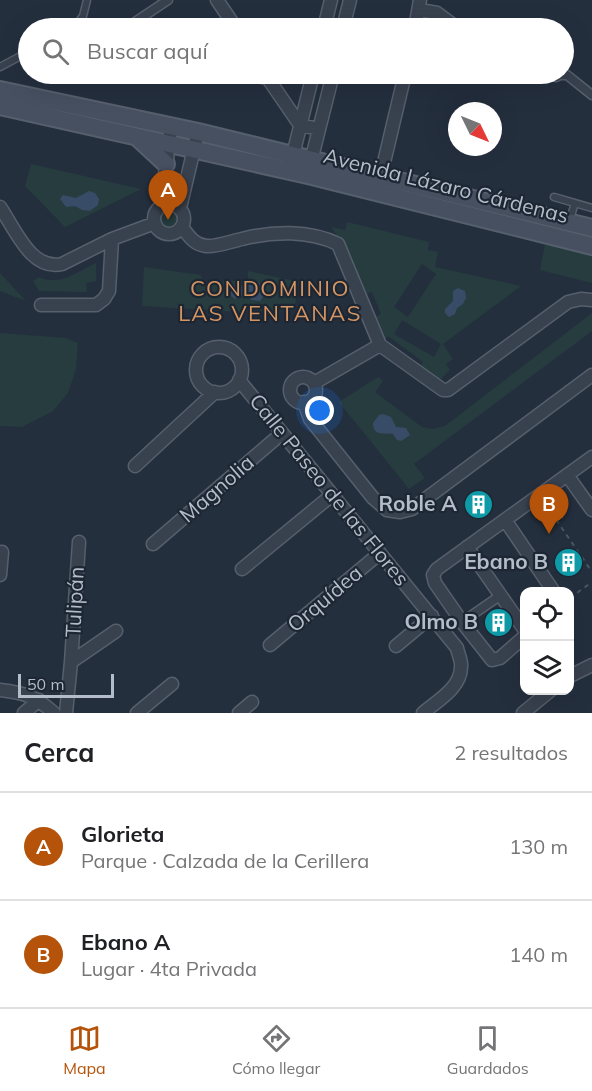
<!DOCTYPE html>
<html lang="es">
<head>
<meta charset="utf-8">
<style>
  body { margin:0; font-family:Mulish,sans-serif; background:#f6f6f6; color:#202124 }
  .controls { position:absolute; right:18px; bottom:18px; display:grid; overflow:hidden; border-radius:12px; box-shadow:0 6px 24px #0002 }
  .controls button { width:54px; height:54px; display:grid; place-items:center; padding:0; border:0; border-bottom:2px solid #e0e0e0; background:#fff; color:#202124; font:30px sans-serif }
  .compass { position:absolute; left:448px; top:102px; width:54px; height:54px; border-radius:50%; background:#fff; box-shadow:0 6px 24px #0002; rotate:133deg }
  .scale { position:absolute; left:18px; bottom:15px; width:96px; box-sizing:border-box; padding-left:6px; border:3px solid #b4bcc9; border-top:0; font-size:16px; line-height:21px; white-space:nowrap; color:#b4bcc9; -webkit-text-stroke:4px #1d2633; paint-order:stroke }
  .you { position:absolute; left:320px; top:411px; width:21px; height:21px; margin:-15px; border:4px solid #fff; border-radius:50%; background:#1a73e8; box-shadow:0 0 0 9px #1a73e833 }
  .badge { display:grid; place-items:center; width:39px; height:39px; border-radius:50%; background:#b45309; color:#fff; font-size:20px; font-weight:700 }
  .pin { position:absolute; translate:-50% -50px; filter:drop-shadow(0 2px 3px #0008) }
  .pin::after { content:''; position:absolute; top:32px; width:21px; height:18px; background:inherit; clip-path:polygon(0 0,100% 0,50% 100%) }
  .list { margin:0; padding:0; list-style:none }
  h2 { display:flex; justify-content:space-between; align-items:center; height:78px; margin:0; padding:0 24px; font-size:26px }
  h2 small { font-size:20px; font-weight:400; color:#757577 }
  .list li { display:grid; grid-template-columns:39px 1fr auto; gap:18px; align-items:center; box-sizing:border-box; height:108px; padding:0 24px; border-top:2px solid #e0e0e0 }
  .list b { display:block; font-size:22px; white-space:nowrap }
  .list p { margin:0; font-size:20px; white-space:nowrap; color:#757577 }
  .list em { font-size:20px; font-style:normal; color:#757577 }
  .icon { flex:none; width:33px; height:33px; fill:none; stroke:currentColor; stroke-width:2; stroke-linecap:round; stroke-linejoin:round }
  .map { position:relative; flex:none; width:592px; height:713px; overflow:hidden }
  .search { position:absolute; background:#fff; box-shadow:0 6px 24px #0002; left:18px; right:18px; top:18px; height:66px; display:flex; align-items:center; gap:15px; box-sizing:border-box; padding:0 21px; border-radius:33px; color:#757577; font-size:22px }
  .sheet { height:294px; background:#fff }
  nav { display:flex; justify-content:space-around; align-items:center; box-sizing:border-box; height:84px; border-top:2px solid #e0e0e0; background:#fff; font-size:16px; color:#757577 }
  nav a { display:grid; justify-items:center; gap:3px }
  nav .on { color:#b45309 }
  .map>svg:first-child { display:block }
</style>
</head>
<body>
<div class="map">
<svg width="592" height="713" viewBox="0 0 592 713">
  <rect width="100%" height="100%" fill="#242f3e"/>
  <path fill="#263c3f" fill-rule="evenodd" d="M31,164L141,189L65,227L25,186Z
    M157 219a11 11 0 1 1 22 0a11 11 0 1 1-22 0Z
    M347,222L429,242L428,250L438,252L435,267L521,286L443,344L453,359L446,364L450,370L438,382L418,368L423,362L388,336L383,341L373,318L381,314L372,292L363,295L338,237L331,227L345,230ZM422,264L436,274L408,317L394,307ZM402,320L441,344L434,357L394,334Z
    M546,239L592,250V283L540,270Z
    M96,263V281L86,283L87,292L39,291L33,281L39,277C59,287 77,272 96,263Z
    M144,267L201,275L203,283L248,280V271L299,282L294,310L242,312L142,306Z
    M0,273L26,301L0,291Z
    M592,313V331L414,464L425,478L409,489L339,402L378,377L383,381L375,392L422,427L433,429L445,426Z
    M0,333L66,338L78,343L76,369L68,393L53,411L22,427L0,426Z
    M320,391L332,407L315,418L310,404Z"/>
  <path fill="#394c67" d="M89,191L95,193L99,199L98,205L90,211L82,210L75,206L66,207L60,199L63,195L76,198Z
    M255,280L266,288V293L260,301L252,300L245,294L235,299L231,296V288L234,285L244,286L251,281Z
    M458,288L465,291L466,298L463,304L457,308L455,314L449,317L445,313V309L453,301V291Z
    M383,414L391,417L396,427L406,428L410,435L401,441L397,440L393,434C383,433 373,436 373,423L379,415Z"/>
  <g fill="none" stroke-linecap="round" stroke-linejoin="round">
    <defs>
      <path id="service" d="M74,28L83,16L87,0
        M0,67L28,52
        M554,197L592,208
        M569,222L575,203"/>
      <path id="pedestrian" d="M126,28L168,0
        M230,74L269,80
        M556,75H567L592,95
        M462,622L501,595"/>
      <path id="minor" d="M217,0L236,28
        M420,10L437,13L457,28
        M324,28L331,0
        M343,28L350,0
        M415,28L420,0
        M265,74L300,125L319,129
        M554,74L556,75
        M291,163L313,74
        M310,165L333,74
        M381,175L405,74
        M154 219a15 15 0 1 1 30 0a15 15 0 1 1-30 0Z
        M161,206L171,127
        M0,207C15,229 31,271 62,264L112,239L155,223
        M180,208L198,132
        M182,227C189,236 193,244 206,246C217,247 232,241 242,239C273,231 309,230 338,244L380,345L443,390H448L568,302L581,299L592,300
        M41,305H96L104,299L109,291L112,239
        M196 370a23 23 0 1 1 46 0a23 23 0 1 1-46 0Z
        M290 390a13 13 0 1 1 26 0a13 13 0 1 1-26 0Z
        M239,380L457,648C458,654 462,661 461,667C461,688 437,701 423,713
        M314,383L380,345
        M304,402L310,419L373,498L387,510L400,512L412,509L592,375
        M135,466L215,392
        M567,475L592,510
        M505,520L554,592
        M153,544L281,434
        M467,547L524,629
        M242,569L332,495
        M0,575L2,552
        M524,637L500,658L492,660L462,622L435,583L433,575L437,569L592,457
        M270,645L380,553
        M396,646L432,616
        M71,662L116,631
        M570,676L592,665
        M0,690C25,693 35,696 54,713
        M24,713L39,700
        M66,713L71,662L79,542
        M137,713L172,684
        M239,713L252,702
        M523,713L551,690"/>
      <path id="secondary" d="M0,90L198,132L592,228
        M0,106L308,175L592,246
        M139,139L166,164"/>
    </defs>
    <use href="#service" stroke="#565f6c" stroke-width="9"/>
    <use href="#pedestrian" stroke="#565f6c" stroke-width="11"/>
    <use href="#minor" stroke="#565f6c" stroke-width="15"/>
    <use href="#secondary" stroke="#565f6c" stroke-width="20"/>
    <path stroke="#44595c" stroke-width="2" stroke-dasharray="4.5 4.5" stroke-linecap="butt" d="M546,505L592,572
      M570,598L592,582"/>
    <use href="#service" stroke="#38414e" stroke-width="6"/>
    <use href="#pedestrian" stroke="#38414e" stroke-width="8"/>
    <use href="#minor" stroke="#38414e" stroke-width="12"/>
    <use href="#secondary" stroke="#465061" stroke-width="16"/>
  </g>
  <defs>
    <symbol id="building-disc" viewBox="-11 -11 22 22"><circle r="9.5" fill="#0f9aa8" stroke="#1d2633"/><path d="M-4-6H4V6H1V3H-1V6H-4ZM-2.5-4.3h1.7v1.8h-1.7ZM.8-4.3h1.7v1.8H.8ZM-2.5-1h1.7V.8h-1.7ZM.8-1h1.7V.8H.8Z" fill="#fff"/></symbol>
  </defs>
  <g fill-rule="evenodd">
    <use href="#building-disc" x="462" y="488" width="33" height="33"/>
    <use href="#building-disc" x="552" y="546" width="33" height="33"/>
    <use href="#building-disc" x="482" y="606" width="33" height="33"/>
  </g>
  <g text-anchor="middle" stroke-width="4.5" stroke-linejoin="round" paint-order="stroke">
    <g font-size="21" fill="#b4bcc9" stroke="#1d2633">
      <text transform="translate(446 186) rotate(14)" y="7">Avenida Lázaro Cárdenas</text>
      <text transform="translate(217 489) rotate(-41)" y="7">Magnolia</text>
      <text transform="translate(329 490) rotate(51)" y="7">Calle Paseo de las Flores</text>
      <text transform="translate(325 599) rotate(-40)" y="7">Orquídea</text>
      <text transform="translate(75 602) rotate(-87)" y="7">Tulipán</text>
    </g>
    <g font-size="21" font-weight="bold" fill="#b4bcc9" stroke="#1d2633" text-anchor="end">
      <text x="457" y="511">Roble A</text>
      <text x="548" y="569">Ebano B</text>
      <text x="478" y="629">Olmo B</text>
    </g>
    <g font-size="22" letter-spacing="1.5" fill="#d59563" stroke="#1d2633">
      <text x="270" y="296">CONDOMINIO<tspan x="270" dy="25">LAS VENTANAS</tspan></text>
    </g>
  </g>
</svg>
<div class="controls">
<button><svg class="icon" aria-label="locate" viewBox="0 0 24 24"><circle cx="12" cy="12" r="6"/><path d="M12 2v4M12 18v4M2 12h4M18 12h4"/></svg></button>
<button><svg class="icon" aria-label="layers" viewBox="0 0 24 24"><path d="M12 4l9 5-9 5-9-5zM3 14l9 5 9-5"/></svg></button>
</div>
<svg class="compass" viewBox="-18 -18 36 36"><path d="M0-13l5 13h-10z" fill="#e53935"/><path d="M0 13l5-13h-10z" fill="#757577"/></svg>
<div class="scale">50 m</div>
<div class="you"></div>
<div class="pin badge" style="left:168px;top:220px">A</div>
<div class="pin badge" style="left:549px;top:534px">B</div>
<div class="search"><svg class="icon" aria-label="search" viewBox="0 0 24 24"><circle cx="10" cy="10" r="6"/><path d="M15 15l6 6"/></svg>Buscar aquí</div>
</div>
<section class="sheet">
<h2>Cerca<small>2 resultados</small></h2>
<ul class="list">
<li><span class="badge">A</span><div><b>Glorieta</b><p>Parque · Calzada de la Cerillera</p></div><em>130 m</em></li>
<li><span class="badge">B</span><div><b>Ebano A</b><p>Lugar · 4ta Privada</p></div><em>140 m</em></li>
</ul>
</section>
<nav>
<a class="on"><svg class="icon" aria-label="map" viewBox="0 0 24 24"><path d="M3 6l6-2 6 2 6-2v14l-6 2-6-2-6 2zM9 4v14M15 6v14"/></svg>Mapa</a>
<a><svg class="icon" aria-label="directions" viewBox="0 0 24 24"><path d="M12 3l9 9-9 9-9-9zM9 14v-3h6M13 9l2 2-2 2"/></svg>Cómo llegar</a>
<a><svg class="icon" aria-label="saved" viewBox="0 0 24 24"><path d="M7 4h10v16l-5-4-5 4z"/></svg>Guardados</a>
</nav>
</body>
</html>
